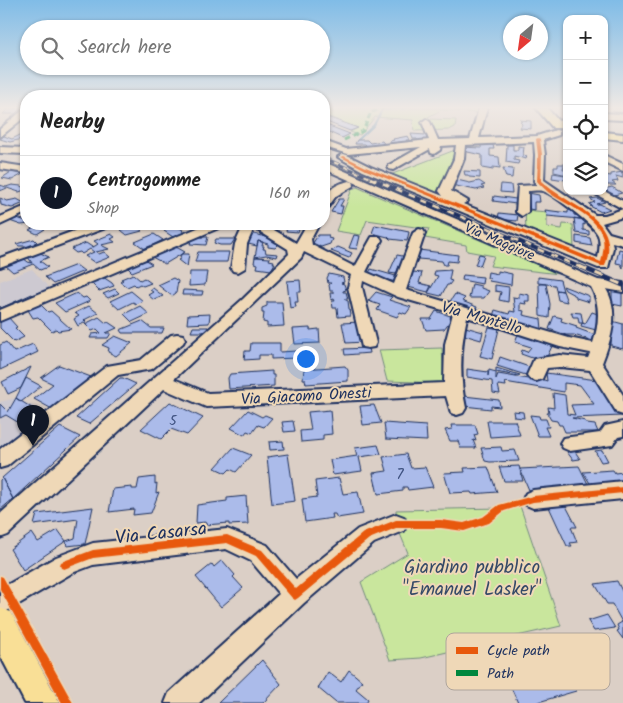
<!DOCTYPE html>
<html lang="en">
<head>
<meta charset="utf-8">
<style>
  body { margin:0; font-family:Kalam,sans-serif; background:#f6f6f6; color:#222 }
  .controls { position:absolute; right:15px; top:15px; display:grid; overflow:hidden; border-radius:10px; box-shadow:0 1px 4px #0004 }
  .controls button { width:45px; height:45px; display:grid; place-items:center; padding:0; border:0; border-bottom:1px solid #e0e0e0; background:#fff; color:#222; font:25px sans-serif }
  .compass { position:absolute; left:503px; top:15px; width:45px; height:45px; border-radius:50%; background:#fff; box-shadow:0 1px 4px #0004; rotate:209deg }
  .you { position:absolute; left:305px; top:358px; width:18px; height:18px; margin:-12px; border:4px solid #fff; border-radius:50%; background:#1a73e8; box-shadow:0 0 0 8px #1a73e833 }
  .badge { display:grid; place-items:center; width:32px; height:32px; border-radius:50%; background:#111827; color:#fff; font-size:16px; font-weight:700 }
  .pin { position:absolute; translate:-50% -41px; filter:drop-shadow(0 1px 2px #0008) }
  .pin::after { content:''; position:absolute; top:26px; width:18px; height:15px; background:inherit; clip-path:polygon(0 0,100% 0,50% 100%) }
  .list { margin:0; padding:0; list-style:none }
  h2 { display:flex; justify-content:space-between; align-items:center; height:65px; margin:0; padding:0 20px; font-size:21px }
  h2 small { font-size:16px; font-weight:400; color:#767676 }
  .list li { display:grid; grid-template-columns:32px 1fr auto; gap:15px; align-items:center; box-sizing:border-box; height:75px; padding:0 20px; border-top:1px solid #e0e0e0 }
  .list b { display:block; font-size:19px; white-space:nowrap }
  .list p { margin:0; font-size:16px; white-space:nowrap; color:#767676 }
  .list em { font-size:16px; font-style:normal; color:#767676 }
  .icon { flex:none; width:28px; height:28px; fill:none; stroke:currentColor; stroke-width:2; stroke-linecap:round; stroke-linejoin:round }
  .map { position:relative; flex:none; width:623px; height:703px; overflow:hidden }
  .search { position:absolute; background:#fff; box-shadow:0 1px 4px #0004; left:20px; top:20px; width:310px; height:55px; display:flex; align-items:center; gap:12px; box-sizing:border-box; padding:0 18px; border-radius:28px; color:#767676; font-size:19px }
  .panel { position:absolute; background:#fff; box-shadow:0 1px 4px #0004; left:20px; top:90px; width:310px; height:140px; border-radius:20px }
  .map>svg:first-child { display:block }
</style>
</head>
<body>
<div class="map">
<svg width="623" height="703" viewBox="0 0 623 703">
  <rect width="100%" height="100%" fill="#dbcfc6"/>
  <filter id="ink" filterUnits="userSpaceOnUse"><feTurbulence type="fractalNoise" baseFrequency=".02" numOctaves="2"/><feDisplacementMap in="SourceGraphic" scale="10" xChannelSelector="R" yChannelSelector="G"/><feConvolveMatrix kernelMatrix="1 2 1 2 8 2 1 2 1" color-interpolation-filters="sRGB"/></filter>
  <g filter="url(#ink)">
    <path fill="#cdc9d1" d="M32,269L52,291L0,312V281Z
      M16,398L49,414L0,453V402Z"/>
    <path fill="#c9e69d" stroke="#728a7e" d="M324,108H478L477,113L441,110L428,117L430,119L456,120L455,127L449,130L414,131L413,120L375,117L360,135L350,132L358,128L324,115Z
      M455,150L440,195L390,175Z
      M357,187L377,196L559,274L490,266L494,256L467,251L466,245L425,238L429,229L367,220L361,235L336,231L352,189Z
      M525,210L547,212V227L562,229L563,224L573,225L574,251L526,231Z
      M442,348L444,383L387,381L379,350Z
      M519,503L561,626L421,658L390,660L361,582L408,553L396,524V510L502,508Z"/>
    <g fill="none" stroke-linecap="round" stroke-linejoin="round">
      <path stroke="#5a8baf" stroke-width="2" d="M358,140L374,125L382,110L407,108"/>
    </g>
    <path fill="#abbbea" stroke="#1b2f5e" d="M9,108H21L15,114H3Z
      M324,116L358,128L350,131L324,121Z
      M520,120L531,121V129L520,128L522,124L520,122L522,121Z
      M324,124L350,134L342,138L324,130Z
      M411,134L426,135L427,141H418L417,139H413Z
      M20,135L26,138L10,142L0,139L4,136L12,139Z
      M408,136L410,140H406L408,143L392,145L390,143V141L394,140L393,139Z
      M357,140H367L370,143L382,141L386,146L368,147L365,144H355Z
      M481,144L493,145L494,149H490V156L499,157L500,168L493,167V170L482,168V155L463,151L462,147L481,148Z
      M507,145H513V150H518V146L524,147L523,155L527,156L526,159L514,156V160L519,161L518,164L506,162Z
      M558,164H564L563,169H567V175L554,172V167H558Z
      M503,168L513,169L512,178L506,177Z
      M464,171L480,172V178L469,177L468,175H465Z
      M11,172L23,174L12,180L2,178Z
      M622,172L623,178L616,176L618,181L612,182L616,185H604L605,175L611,176V174Z
      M553,173L565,175V180L552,178Z
      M457,180L470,183L479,181L485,185L481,186L484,188L476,190L451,185Z
      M501,184L511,185L512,193L500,192Z
      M0,185L6,187L12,185L21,186L25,190L19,192L7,188L0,191Z
      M612,187L622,193L614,195L604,191V189Z
      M528,193L539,195L540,202H534V210L525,208V197H529Z
      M494,196L516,199V204L493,201Z
      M0,198L7,201L17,199L24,203L12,208L1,205Z
      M597,198L605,202L596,204H600L610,209L601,212L590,206H592L589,204L595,202L590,199Z
      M339,199H344L340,206H343L341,214L331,212Z
      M545,210L568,213V210L574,211V215L580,216V219L547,216Z
      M499,213L518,215L517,221L498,219Z
      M14,217L26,221V224H30L21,225L7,220Z
      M574,218L585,220V225L583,224V230L589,231V235L576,233Z
      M39,224L46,225L39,226L45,229L37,234L29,230Z
      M134,224L142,231L127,235L121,230Z
      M166,224H175L173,225L182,229L184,235L177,238L173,237L164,231L165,230L163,228L169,225Z
      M279,224H290L301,225L298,232L286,231L287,228L277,227Z
      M375,225L409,232L407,241L390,239L388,237L372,233Z
      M250,233L275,239L274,241L278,242L276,244L278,245L275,248L268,247V244L258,241L257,246L248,244L249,242H246Z
      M111,234L115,237L111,239L115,242L101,245L109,249L96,252L99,254L104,252L110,257L95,263L85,256L94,252L90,249L82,254L80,252L76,253L71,249L86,243L92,247L95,246L98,244L94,241Z
      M154,234L163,240L145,249L135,242Z
      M318,235H329L328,238L332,239L330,244L321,247L313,243Z
      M354,235L360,236L357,249L349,248Z
      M576,236L590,238L592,246L576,243Z
      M195,237H208L206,245L190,244L192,238Z
      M34,239L37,242L34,243L38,247L30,249L26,246H19L16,244Z
      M216,239H235L231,245H220L214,243Z
      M258,241L263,242L262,246H264L263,249H265L266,253L278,254L277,257L266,255L255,257Z
      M173,247L178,248L185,252L165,264L152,257Z
      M338,247L352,253L349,258L331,251Z
      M619,249L623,250V268L621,264L616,263Z
      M419,250L458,255L457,262L448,261L447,265H444L442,261L418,259Z
      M38,252L49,257L40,261L48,267L40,270L33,264L13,272L5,265L23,258L28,262L32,263L28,257Z
      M198,252H229L227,262H195Z
      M181,254H189L187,267L178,260L180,259Z
      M479,254L484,255L480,266L475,265Z
      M397,255L408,257L403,267L399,266L396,274L389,273Z
      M255,257L270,258L269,260L274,261L273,263H275L271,270L257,268L258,264L254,263Z
      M144,259L152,264L132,272L126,266Z
      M76,265L84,271L53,284L45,277Z
      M371,269L399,277L396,282L368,275Z
      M451,270L449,280L452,281L449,285H447L441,296L428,293L438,276L434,275L435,271Z
      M498,271L512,274L511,285L489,281L490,278H487L488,272L498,274Z
      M190,272H207L205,285L189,286Z
      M413,272L422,273L419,283L431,286L428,292L408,287Z
      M133,274L140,280L144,278L151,283L143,286L140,284L136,286L134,284L127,287L120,282L123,280L121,279Z
      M329,274L343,277L344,282L341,283L344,284L346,290L343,291V292H346L348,299H344L348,301L350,316L338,317L337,308H333L332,301H335L334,299L331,300L330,293H333V291H330L329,285L331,283H328L327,278Z
      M463,275L483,277L482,284L462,280Z
      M103,277L112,283L114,286L99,291L90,282Z
      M538,277L560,280L563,291L556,290L555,285L538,283Z
      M173,278L178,281L176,293L172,296L158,285Z
      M300,280L301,292H297L298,302H295L296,307L290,308L287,281Z
      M472,284L481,286V288L489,291L484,298H469Z
      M539,284H546L550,304L549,318L540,316Z
      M495,285L509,287L508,302L499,300L501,292L495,291Z
      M563,286L589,296V302L576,298V296L565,290Z
      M153,288L163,296L154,300L148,295L153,292L150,290Z
      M115,289L119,293L108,298L103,294Z
      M183,290L203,291L202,295H182Z
      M556,290L563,291L567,302L558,300Z
      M612,290L622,292V306L612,304Z
      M131,291L143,301L136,304L133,302L119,309L110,301Z
      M376,292L392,297L389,300L411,307L406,314L400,312L397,317L377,310L380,305L368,301Z
      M77,293L83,298L86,297L90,301L65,312L55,303Z
      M519,293L529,295V301H525L526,304L520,303V310L524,311L523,315L541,319L542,329L493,316L495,310L509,314L510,311L515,312L513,297L519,298Z
      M32,294L36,298L0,314V306L1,308Z
      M455,294L465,298L462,301L477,307L475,313L449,303Z
      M267,302H282L284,326L267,327V323L263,322L264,313H262V308L267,306Z
      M40,304L48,312L51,311L71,329L58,331L56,329L52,331L38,317L33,318L28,310Z
      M89,306L98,313L84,320L86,322L78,326L74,319L79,316L75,313Z
      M140,306L149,314L132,322L124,314Z
      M436,311L453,317L444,329L426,330L422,319H431Z
      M571,312L581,313L583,323H579L578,317H573Z
      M592,312L603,316L596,330L581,326L582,323L585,324Z
      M210,314L209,323L187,324L188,315Z
      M554,316L562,318L561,321L577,326L576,328L595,335L593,341L574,335H566L549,329Z
      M8,317L17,327L15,328L24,337L14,342L0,328V321Z
      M99,317L106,323L108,322L117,328L106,333H111L108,338H90L92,334L101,333L97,329L92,331L85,324Z
      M142,321L151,328H164L162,333H122L120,330Z
      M612,321L623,324V349L611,346Z
      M359,322L364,342L346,343L342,323Z
      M462,326L483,332L481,340L464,335V333L459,332Z
      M193,327H208L207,332H191Z
      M489,327L499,329L492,359L480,356Z
      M310,328V330L319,329L320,343L295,344L293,329Z
      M518,334L528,337L530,335L554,342L546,359H535L521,354L522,350L527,352L531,347L515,342Z
      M115,336L132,343L116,356L108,352L109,348L102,345Z
      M6,342L14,352L33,344L38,352L0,370V345Z
      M251,343H280V352L296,351L297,358L271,359V355H259V359L244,360L245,351H250Z
      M369,348L370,353L345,355L344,349Z
      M500,357L532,368L529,375L547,381L546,373L597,380L600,387L622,416L572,418L585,421L587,424L595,425L598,432H565L562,425H559L557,421L551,420L547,413H549L548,407L554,408L553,393L565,395L567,414L575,415L571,405L594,404L580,385L564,383V392L505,382L506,386L498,385L500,394L493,393L492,381L467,377V369L488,372V376L489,370L496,372V368L520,375L518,376L496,372V379L498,374L528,379L529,376L497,366Z
      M59,365L91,377L52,409L34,399L53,384L41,378Z
      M345,366L348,370V381L306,384L305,379H303L304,369Z
      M31,367L21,388L8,394L2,382Z
      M272,371V375H274V386L229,389L228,378L230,374Z
      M26,378L41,386L21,402L16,398Z
      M120,378H123L136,384L89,424L76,418Z
      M464,396L499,400L500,407L491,406V409L464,406Z
      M16,398L40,413L45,415L31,426L27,423L24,426L6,415L0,418V404L8,412Z
      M170,402L203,418L187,435L171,429L161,439L141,429Z
      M374,405L381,423L363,425L360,406Z
      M248,410L262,417L265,415L272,418L264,427L258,425L252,433L247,431L244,435L231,428Z
      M330,410L332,434L323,435V440L301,442L300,431L311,430L308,412Z
      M513,411L523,412L524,418L514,417Z
      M530,415L539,416L540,419H546L549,427H545L549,436H538Z
      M293,421L295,431L284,432L282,422Z
      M487,421H515L520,435L490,437Z
      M384,423L426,426L427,441L386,439Z
      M451,425H475L478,434L474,435L476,441L473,440L476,448H460L458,441H450L445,430L452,429Z
      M60,427L80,437L13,499L2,478Z
      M283,441L284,449L270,450L269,442Z
      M378,445L381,454L359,457L362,471L333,475L330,460L357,456L355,448Z
      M501,447L502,451L515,450L519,461L490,462L485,461L481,448Z
      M233,448L251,455L236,472L230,469L226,473L215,468Z
      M574,450L580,459L573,460L567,452Z
      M602,450L608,461L601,462L595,451Z
      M288,454L295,501L272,504L267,457Z
      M406,454L411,468L425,467L433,487L408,490L407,487H403V491L378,494L373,473L387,471L383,457Z
      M519,466L523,481H504L499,467Z
      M579,466L591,490H529L520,469Z
      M488,467L497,492L472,494L471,492L450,493L444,473L465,472L464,468Z
      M613,470L615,473L623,472V484L593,488L583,472Z
      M155,477V484L157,483L156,493L159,492L151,513L133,515L134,509L109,512L113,489L132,487V489H137L139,479Z
      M2,478L13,499L0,510V480Z
      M339,478L343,494L358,492L363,514L337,518L335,514H332L333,518L305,522L302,499L317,497L315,481Z
      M246,496L248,524L229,525V523L206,525V522L196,523L197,505L227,501V498Z
      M566,506L577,527H571L577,542L570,543L572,546H567L549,507Z
      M93,507L85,544L67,546L66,541L75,538L78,519L34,525L37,514Z
      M58,530L66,541L23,570L10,549L32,533L38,542Z
      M222,560L235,575L233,577L243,588L221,607L196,577L212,564L214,567Z
      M617,581L623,593V639L617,631L619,630L617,625L622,622L612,604H607L595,584Z
      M607,615L615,628L594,631L588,621Z
      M554,650L576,691L535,703H518L501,665Z
      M262,660L281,684L263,703H218Z
      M349,670L362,681L356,689L368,699L366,703H336L318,688L328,672L341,682Z"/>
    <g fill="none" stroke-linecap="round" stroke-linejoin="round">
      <path stroke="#b5afb1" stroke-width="9" stroke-dasharray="9 5" stroke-linecap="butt" d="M361,179L380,171"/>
      <path stroke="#b5afb1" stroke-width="12" stroke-dasharray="12 6" stroke-linecap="butt" d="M349,184L364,178"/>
      <defs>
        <path id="minor" d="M479,108H487L479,138L537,136L556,130L559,131V135L543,140L545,155L544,180L595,215H605L623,209L590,191H604L623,201V217L602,223L609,233L623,237V245L612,242L613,248L608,268H598L363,171L338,157L343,154L347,155L371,167L443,196L439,191L454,159L456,145L441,146L440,150L434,154L431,153L430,149L393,170L389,169L388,167L389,165L421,147L348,154L324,147V141L346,149L429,140L422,122L426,119L430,122L438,140L470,139ZM534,142L535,155L534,181L537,185L518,186L516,212L522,216L528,212V191C532,191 539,190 543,191C553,194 594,225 598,235C601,243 599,251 598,258L463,204L468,201L451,191L464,159L465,145Z
          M23,110H26V116L0,137V129Z
          M604,113L623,114V120L604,119Z
          M567,120V126L556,127L552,124L556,121Z
          M0,147L26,148V154L0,153Z
          M604,155L623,164V171L604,162Z
          M324,162L598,280L623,283V292L606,289C620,312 611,340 602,363L623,395V415L617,413L590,370L560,367L547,368L542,379L536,381L530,379L527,375L534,359L560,355L588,358L590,353L560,347L467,317C460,349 459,377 466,408L463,413L457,415L451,413L446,396L206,407L164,389L8,535L0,538V514L243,299L289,254L288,249L254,228L247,244L245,268L238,272L233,271L231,268L235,244L244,224H264L296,243L307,224H319L311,239L312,245L355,267L372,237H380L382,240L366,272L394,284L413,233L419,229L423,230L425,233L406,290L569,338L593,343C599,324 601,305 591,287L324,169ZM304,252L351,275L348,287L362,347L368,348L374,347L376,343L362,287L363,281L398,297L453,313L445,344L444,383L208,393L174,379L301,258Z
          M0,163L26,167V173L0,169Z
          M349,181L353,182L354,184L353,186L336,196L328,207L324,208C324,192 333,185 349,181Z
          M26,206V213L0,225V217Z
          M93,224H110L108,227L0,267V258Z
          M207,224H223L221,227L0,321V310Z
          M177,334L183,335L185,339L183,343L152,369L118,375L7,466L0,468V449L107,366L141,360L171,335Z
          M623,422V436L618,437L612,445L570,451L563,448L560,443L563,438L600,433L605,426Z
          M623,481V499L533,508L526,505L523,499L526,493L533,490Z
          M396,514L404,517L407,524L404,531L374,543L304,603L199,703H165L169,693L279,594L251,561L226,549L93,565L72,573L0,615V589L56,557L93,543L227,529L267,545L296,579L358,529Z"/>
        <path id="major" d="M536,108H547L561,124L563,126L561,128H553Z
          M604,132L623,134V140L604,138Z
          M0,608L11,612L60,703H25L0,655Z"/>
      </defs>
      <use href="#minor" stroke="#1b2f5e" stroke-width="4"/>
      <use href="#major" stroke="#1b2f5e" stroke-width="4"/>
      <path stroke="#1b2f5e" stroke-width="2.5" stroke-dasharray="4.5 4.5" stroke-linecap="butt" d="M477,523L486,520L502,508L520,503"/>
      <path stroke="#1b2f5e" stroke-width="3" stroke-dasharray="5.5 5.5" stroke-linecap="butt" d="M411,524H441L464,527L481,522"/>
      <use href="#minor" fill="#efd8b7" fill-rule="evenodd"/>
      <use href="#major" fill="#f9df96" fill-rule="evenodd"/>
      <defs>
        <path id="rail-far2" d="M324,158L373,179"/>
        <path id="rail-far1" d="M370,178L582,268"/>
        <path id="rail" d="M579,266L623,285"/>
      </defs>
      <use href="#rail-far2" stroke="#1b2f5e" stroke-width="3"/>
      <use href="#rail-far1" stroke="#1b2f5e" stroke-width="4"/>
      <use href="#rail" stroke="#1b2f5e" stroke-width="5"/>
      <use href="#rail-far2" stroke="#efd8b7" stroke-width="2" stroke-dasharray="5.5" stroke-linecap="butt"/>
      <use href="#rail-far1" stroke="#efd8b7" stroke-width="2.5" stroke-dasharray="7" stroke-linecap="butt"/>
      <use href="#rail" stroke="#efd8b7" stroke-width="3" stroke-dasharray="9" stroke-linecap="butt"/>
      <path stroke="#00873e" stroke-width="3" stroke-dasharray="5.5 3" stroke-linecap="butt" d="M344,140L363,131L371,112L385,108"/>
      <defs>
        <path id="cycleway" d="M538,138L540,139L542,155L541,181C548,187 555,192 563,197C591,215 618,227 605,266H601L366,170L341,157L344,156L368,168L601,262C603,253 605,245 602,235C595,215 564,204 548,192C544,188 540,185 537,181L538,155L536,139Z
          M623,487V493L533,502L504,511L489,523L464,531L441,528H396L369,539L298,598L295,600L292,598L256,556L227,543L93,558L64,569L61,568L60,565L61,562L93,550L227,535L262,550L296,589L363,533L396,520H441L464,523L483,517L499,505L533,496Z
          M0,576L3,577L73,703H62L0,589Z"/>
      </defs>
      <use href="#cycleway" stroke="#efd8b7" stroke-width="3"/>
      <use href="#cycleway" fill="#e8590c" fill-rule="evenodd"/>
    </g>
  </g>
  <linearGradient id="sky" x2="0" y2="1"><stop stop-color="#80bce7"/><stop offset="0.52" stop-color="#efe9e5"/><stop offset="1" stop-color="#efe9e5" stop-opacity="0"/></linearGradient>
  <rect width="623" height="207" fill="url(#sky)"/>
  <g text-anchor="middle" stroke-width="4" stroke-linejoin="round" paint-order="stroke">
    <g font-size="14" fill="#1b2f5e" stroke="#efd8b7">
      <text transform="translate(500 241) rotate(23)" y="5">Via Maggiore</text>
    </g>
    <g font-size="14" fill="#3f5281">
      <text x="173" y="425">5</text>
    </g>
    <g font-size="16" fill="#1b2f5e" stroke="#efd8b7">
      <text transform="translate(482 317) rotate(16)" y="6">Via Montello</text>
      <text transform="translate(306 395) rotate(-3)" y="6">Via Giacomo Onesti</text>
    </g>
    <g font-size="16" fill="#3f5281">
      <text x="400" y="479">7</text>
    </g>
    <g font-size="19" fill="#1b2f5e" stroke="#efd8b7">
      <text transform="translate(161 532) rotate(-6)" y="7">Via Casarsa</text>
    </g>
    <g font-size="19" fill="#354a67" stroke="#efd8b7">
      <text x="472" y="573">Giardino pubblico<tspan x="472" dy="22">"Emanuel Lasker"</tspan></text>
    </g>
  </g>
  <rect x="446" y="633" width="164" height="57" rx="8" fill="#efd8b7" stroke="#afa59c" stroke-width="1"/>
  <rect x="456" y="647" width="22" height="7" fill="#e8590c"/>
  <rect x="456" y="670" width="22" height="6" fill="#00873e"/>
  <g font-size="14" fill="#1b2f5e">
    <text x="487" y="655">Cycle path</text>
    <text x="487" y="678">Path</text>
  </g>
</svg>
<div class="controls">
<button>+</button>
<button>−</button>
<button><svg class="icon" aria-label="locate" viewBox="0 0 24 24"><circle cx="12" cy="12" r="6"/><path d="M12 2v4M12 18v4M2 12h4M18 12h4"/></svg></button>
<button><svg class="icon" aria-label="layers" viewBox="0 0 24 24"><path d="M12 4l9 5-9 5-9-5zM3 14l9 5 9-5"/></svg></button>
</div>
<svg class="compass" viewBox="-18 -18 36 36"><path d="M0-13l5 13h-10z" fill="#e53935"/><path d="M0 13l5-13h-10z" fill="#767676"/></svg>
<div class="you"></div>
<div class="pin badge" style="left:33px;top:446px">1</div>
<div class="search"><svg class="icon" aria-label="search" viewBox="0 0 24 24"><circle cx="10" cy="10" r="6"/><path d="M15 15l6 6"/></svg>Search here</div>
<section class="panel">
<h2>Nearby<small></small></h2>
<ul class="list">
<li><span class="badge">1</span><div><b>Centrogomme</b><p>Shop</p></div><em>160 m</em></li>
</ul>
</section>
</div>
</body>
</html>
